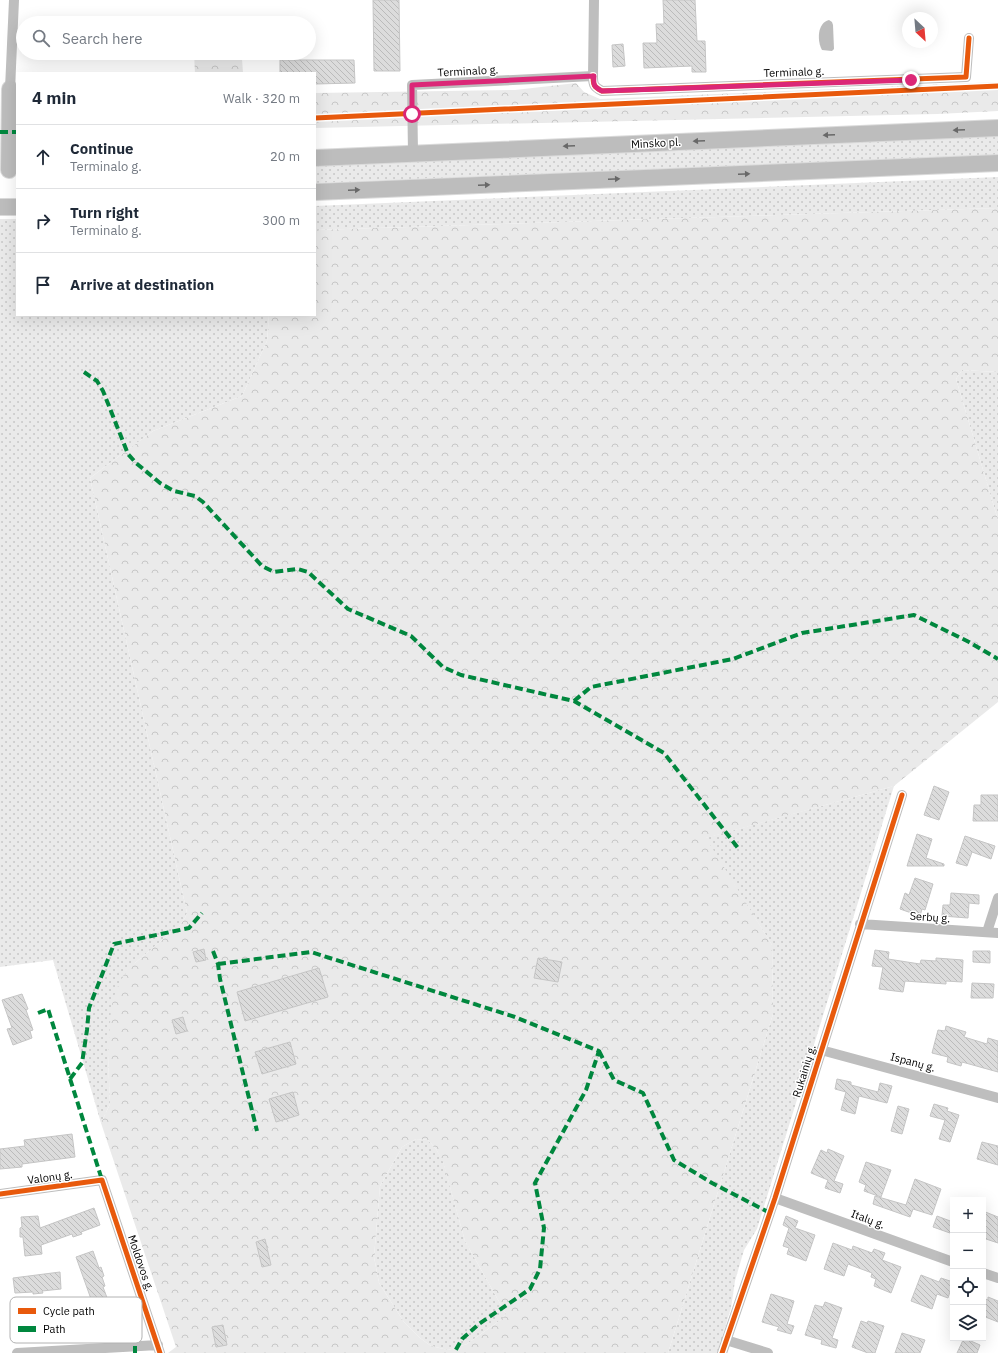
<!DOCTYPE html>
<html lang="en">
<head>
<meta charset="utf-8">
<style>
  body { margin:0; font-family:"IBM Plex Sans",sans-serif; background:#f2f2f3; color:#1f2937 }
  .controls { position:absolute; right:12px; bottom:12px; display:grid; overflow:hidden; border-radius:0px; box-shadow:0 4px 16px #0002 }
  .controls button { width:36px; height:36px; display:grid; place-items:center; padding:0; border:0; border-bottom:1px solid #e0e1e3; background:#fff; color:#1f2937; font:20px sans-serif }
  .compass { position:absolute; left:902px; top:12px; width:36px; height:36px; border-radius:50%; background:#fff; box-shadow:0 4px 16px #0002; rotate:154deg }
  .stop { position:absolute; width:12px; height:12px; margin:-9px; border:3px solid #db2777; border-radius:50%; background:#fff }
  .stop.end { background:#db2777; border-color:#fff; box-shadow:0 1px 4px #0008 }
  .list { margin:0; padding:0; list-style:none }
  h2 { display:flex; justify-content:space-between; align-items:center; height:52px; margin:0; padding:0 16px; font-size:17px }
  h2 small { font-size:13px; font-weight:400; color:#747a83 }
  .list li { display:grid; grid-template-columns:26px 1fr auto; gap:12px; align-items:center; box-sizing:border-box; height:64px; padding:0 16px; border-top:1px solid #e0e1e3 }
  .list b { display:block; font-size:15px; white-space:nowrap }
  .list p { margin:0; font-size:13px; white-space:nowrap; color:#747a83 }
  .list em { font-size:13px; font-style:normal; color:#747a83 }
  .icon { flex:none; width:22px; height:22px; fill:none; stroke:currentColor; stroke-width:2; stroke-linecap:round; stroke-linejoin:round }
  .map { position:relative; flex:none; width:998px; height:1353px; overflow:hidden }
  .search { position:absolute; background:#fff; box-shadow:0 4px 16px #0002; left:16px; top:16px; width:300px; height:44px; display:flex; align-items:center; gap:10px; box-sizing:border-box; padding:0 14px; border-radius:22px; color:#747a83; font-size:15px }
  .panel { position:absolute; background:#fff; box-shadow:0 4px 16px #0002; left:16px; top:72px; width:300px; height:244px; border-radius:0px }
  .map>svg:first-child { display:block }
</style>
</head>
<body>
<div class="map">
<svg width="998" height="1353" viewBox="0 0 998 1353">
  <defs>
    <pattern id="grass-dots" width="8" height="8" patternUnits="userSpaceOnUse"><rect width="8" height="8" fill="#eaeaea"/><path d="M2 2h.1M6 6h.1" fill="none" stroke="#c7c7c7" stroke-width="1.8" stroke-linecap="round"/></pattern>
    <pattern id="forest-crowns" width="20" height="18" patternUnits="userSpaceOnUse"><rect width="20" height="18" fill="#eaeaea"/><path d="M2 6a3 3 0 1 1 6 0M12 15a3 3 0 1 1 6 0" fill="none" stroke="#c7c7c7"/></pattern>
    <pattern id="building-back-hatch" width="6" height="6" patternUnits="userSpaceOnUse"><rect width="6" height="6" fill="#dcdcdc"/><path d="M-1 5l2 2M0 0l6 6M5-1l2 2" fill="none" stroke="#bbb"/></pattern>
  </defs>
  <rect width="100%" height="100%" fill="#fff"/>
  <path fill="url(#grass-dots)" d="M998,136V155L315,183V165Z
    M998,177V208L315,230V206Z
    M0,219H17V315H269L267,341L242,396L153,431L90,478L187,913L185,918L180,925L135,963L108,1055L110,1104L101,1123L53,960L0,967Z
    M962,370L998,372V520L956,379Z
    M894,786L757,1229L744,1250L735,1281L731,1308L717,1353H668L773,1014L772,945L705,838Z
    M416,1139L428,1140L436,1149L443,1161L465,1241L506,1314L502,1319L467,1344L448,1350L431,1346L420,1338L404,1322L379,1283L374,1257L380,1186L402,1147Z"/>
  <path fill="url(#forest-crowns)" fill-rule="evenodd" d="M194,53H239L242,59L243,73H195Z
    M998,82V111L937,114L315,128V93L515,90L576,83L584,92L600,99Z
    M998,208V372L962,370L956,379L998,520V702L894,786L706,838L772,945L773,1014L668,1353H168L176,1347L101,1123L110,1104L108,1055L111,1008L116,990L123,976L135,963L180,925L185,918L187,913L90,478L153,431L242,396L267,341L269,315H315V230ZM416,1139L428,1140L436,1149L443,1162L465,1241L506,1314L502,1319L467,1344L448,1350L431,1346L420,1338L404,1322L379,1283L374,1257L380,1186L402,1147Z"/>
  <path fill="#bcbcbc" d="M829,20L832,22L833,25L834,49L832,51L822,50C817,41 817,23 829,20Z"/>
  <path fill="url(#building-back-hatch)" stroke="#c5c5c5" d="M373,0H399L400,71H374Z
    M663,0H695L697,41H705L706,72H692V66L644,68L643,43H657L656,24H664Z
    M623,44L625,66L613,67L612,45Z
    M280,60H354L355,83L315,84V73H280Z
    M934,786L949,792L939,820L924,815Z
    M981,795H998V821H973L974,805H981Z
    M917,834L932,839L926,858L944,864V866H907Z
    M965,836L995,846L991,859L972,852L967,866L956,863Z
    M915,878L933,884L925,910L922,909L920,916L900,909L905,893L909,895Z
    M951,893L979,895V904L969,903L968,918L942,916L943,905H950Z
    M204,949L206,960L196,962L193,952Z
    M875,950L889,952L888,959L920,964L921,960L936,961V958L963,960L962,982L946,981V984L905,981L903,992L879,989L883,967L872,966Z
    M973,951H990V963L973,962Z
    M538,958L562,962L558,982L534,978Z
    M319,968L328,997L245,1021L237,992Z
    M972,983L994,984L993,998H971Z
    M22,994L28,1009L26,1010L33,1030L30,1031L32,1038L13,1045L7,1029L12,1028L2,1000Z
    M183,1017L187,1031L176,1034L172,1020Z
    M946,1026L966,1032L964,1037L987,1044L988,1038L998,1041V1072L962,1062L961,1066L947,1062L948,1057L932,1053L938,1030L945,1031Z
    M290,1042L296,1064L262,1074L255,1052Z
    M837,1079L851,1082V1085L878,1092L880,1083L892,1086L887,1103L859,1096L855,1114L841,1110L846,1092L835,1089Z
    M293,1092L299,1115L276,1122L269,1099Z
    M934,1104L948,1108L947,1111L959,1115L950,1142L939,1139L945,1120L930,1116Z
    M898,1106L909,1109L902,1134L891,1131Z
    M72,1134L75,1157L22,1164V1167L0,1169V1149L25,1146L24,1140Z
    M982,1142L998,1146V1165L977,1159Z
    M828,1149L844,1156L834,1181L843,1184L840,1193L825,1188L828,1180L811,1173L821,1150L827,1153Z
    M866,1162L891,1170L881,1197L864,1191L866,1185L859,1182Z
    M915,1179L941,1189L932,1215L913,1209L910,1217L873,1204L875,1196L906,1205Z
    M94,1208L100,1225L81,1232L82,1234L73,1237L72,1234L41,1245L42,1254L25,1256L23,1237H20V1228L22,1227L21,1217L38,1216L40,1228Z
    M983,1211L998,1217V1243L983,1238Z
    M786,1216L798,1221L795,1228L815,1235L806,1261L787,1254L789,1248L783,1246L789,1228L783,1225Z
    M937,1216L953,1222V1227L950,1233L933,1227Z
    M265,1239L271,1265L262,1267L256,1242Z
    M833,1243L852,1250L853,1246L872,1253L874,1249L885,1253L882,1260L901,1267L891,1293L874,1286L876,1279L871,1277L872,1273L848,1264L844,1276L824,1269Z
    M93,1251L99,1268L101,1267L104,1276L102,1277L105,1286L103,1287L112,1311L114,1310L117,1319L115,1320L118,1329L101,1335L88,1300L91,1299L76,1257Z
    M60,1272L61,1289L42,1291L43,1293L33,1294V1292L15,1293L13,1278Z
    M921,1275L939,1282L941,1278L953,1282L948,1298L937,1294L932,1309L911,1301Z
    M771,1294L794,1301L787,1324L794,1326L791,1334L777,1330L779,1327L762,1322Z
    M988,1297L998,1301V1322L983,1316V1298L988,1300Z
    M825,1302L842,1308L832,1338L838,1340L836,1348L821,1344L822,1340L805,1335L815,1305L823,1307Z
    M861,1321L867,1323L868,1321L884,1326L875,1353H868L852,1347Z
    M223,1325L227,1345L216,1347L212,1327Z
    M902,1333L925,1340L920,1353H895Z
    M964,1338L980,1345L977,1353H957Z"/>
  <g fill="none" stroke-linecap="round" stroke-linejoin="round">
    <defs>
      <path id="trunk" d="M315,158L998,128
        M9,170L10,89
        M315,192L998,163
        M0,207H17"/>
    </defs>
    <use href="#trunk" stroke="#dbdbdb" stroke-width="18"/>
    <path stroke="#bebebe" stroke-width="10" d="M593,76C593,85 594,87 602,91L966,77L969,38
      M10,89L14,0
      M413,153L412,85L593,76L594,0
      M860,924L998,933
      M987,932L998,898
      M821,1050L998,1098
      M0,1194L102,1180L160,1353
      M775,1198L953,1262
      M983,1273L998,1278
      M726,1340L768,1353
      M17,1353L158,1345
      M722,1353L775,1198L902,795"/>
    <use href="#trunk" stroke="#bdbdbd" stroke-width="16"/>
    <path stroke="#00873e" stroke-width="4" stroke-dasharray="8 4" stroke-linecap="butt" d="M0,132H17
      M84,372L97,381L103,391L128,454L136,463L160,483L174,491L195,496L203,502L262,566L274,572L298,569L308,572L348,609L411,636L443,667L461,675L574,701L664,753L738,848
      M574,701L591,687L733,659L802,633L914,615L969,642L998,659
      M213,951L218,964L220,979L257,1131
      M218,964L311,952L515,1017L599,1051L586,1090L535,1183L544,1228L540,1269L530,1289L479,1324L462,1339L454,1353
      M38,1013L48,1009L102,1180
      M599,1051L614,1080L643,1093L674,1160L712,1183L770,1213
      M70,1079L82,1063L87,1030L89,1008L114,944L189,928L202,913
      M135,1346V1353"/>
    <defs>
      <path id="cycleway" d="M593,76C593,85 594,87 602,91L966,77L969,38
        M315,118L998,86
        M0,1194L102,1180L160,1353
        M722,1353L775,1198L902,795"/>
    </defs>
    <use href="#cycleway" stroke="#fff" stroke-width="8"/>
    <use href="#cycleway" stroke="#e8590c" stroke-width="5"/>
  </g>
  <defs><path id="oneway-solid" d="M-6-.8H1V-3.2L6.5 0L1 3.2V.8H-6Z"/></defs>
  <g fill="#686868">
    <use href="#oneway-solid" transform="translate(959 130) rotate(178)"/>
    <use href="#oneway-solid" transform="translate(829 135) rotate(178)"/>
    <use href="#oneway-solid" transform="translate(699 141) rotate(177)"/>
    <use href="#oneway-solid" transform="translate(569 146) rotate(177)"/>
    <use href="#oneway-solid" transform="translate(744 174) rotate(-2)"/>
    <use href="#oneway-solid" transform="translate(614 179) rotate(-2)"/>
    <use href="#oneway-solid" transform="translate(484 185) rotate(-2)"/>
    <use href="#oneway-solid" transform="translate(354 190) rotate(-2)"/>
  </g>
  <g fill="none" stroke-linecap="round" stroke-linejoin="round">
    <path stroke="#db2777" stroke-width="5" d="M412,114V85L594,76C593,85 594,87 602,91L911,80"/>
  </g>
  <g text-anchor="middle" stroke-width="3" stroke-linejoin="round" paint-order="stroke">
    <g font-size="11" fill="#000" stroke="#fff">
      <text transform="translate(468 71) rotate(-3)" y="4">Terminalo g.</text>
      <text transform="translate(794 72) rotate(-2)" y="4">Terminalo g.</text>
      <text transform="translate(656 143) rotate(-3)" y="4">Minsko pl.</text>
      <text transform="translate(930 917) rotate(4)" y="4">Serbų g.</text>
      <text transform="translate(913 1062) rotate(15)" y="4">Ispanų g.</text>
      <text transform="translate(804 1071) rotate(-73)" y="4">Rukainių g.</text>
      <text transform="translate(50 1177) rotate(-8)" y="4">Valonų g.</text>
      <text transform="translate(868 1219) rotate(20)" y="4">Italų g.</text>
      <text transform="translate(141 1263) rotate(71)" y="4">Moldovos g.</text>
    </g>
  </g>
  <rect x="10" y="1297" width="132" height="46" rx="6" fill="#fff" stroke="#b2b2b2" stroke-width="1"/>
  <rect x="18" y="1308" width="18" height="6" fill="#e8590c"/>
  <rect x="18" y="1326" width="18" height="6" fill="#00873e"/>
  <g font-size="11" fill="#000">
    <text x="43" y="1315">Cycle path</text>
    <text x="43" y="1333">Path</text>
  </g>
</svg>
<div class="controls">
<button>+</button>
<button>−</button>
<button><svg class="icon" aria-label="locate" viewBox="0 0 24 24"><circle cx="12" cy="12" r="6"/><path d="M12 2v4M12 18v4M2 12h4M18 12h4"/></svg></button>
<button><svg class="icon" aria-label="layers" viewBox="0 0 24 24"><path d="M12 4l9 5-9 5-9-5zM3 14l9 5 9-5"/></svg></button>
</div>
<svg class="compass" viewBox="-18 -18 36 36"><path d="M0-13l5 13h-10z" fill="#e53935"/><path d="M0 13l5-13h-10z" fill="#747a83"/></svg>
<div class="stop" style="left:412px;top:114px"></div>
<div class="stop end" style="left:911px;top:80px"></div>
<div class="search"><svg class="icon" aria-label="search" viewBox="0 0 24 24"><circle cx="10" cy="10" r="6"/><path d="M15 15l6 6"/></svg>Search here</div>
<section class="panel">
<h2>4 min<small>Walk · 320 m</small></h2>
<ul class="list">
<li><svg class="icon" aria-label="ahead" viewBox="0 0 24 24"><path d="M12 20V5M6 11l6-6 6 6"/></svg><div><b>Continue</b><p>Terminalo g.</p></div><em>20 m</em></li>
<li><svg class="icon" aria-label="right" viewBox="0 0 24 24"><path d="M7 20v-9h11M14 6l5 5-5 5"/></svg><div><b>Turn right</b><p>Terminalo g.</p></div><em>300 m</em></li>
<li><svg class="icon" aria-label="arrive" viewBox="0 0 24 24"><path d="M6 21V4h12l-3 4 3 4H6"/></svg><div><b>Arrive at destination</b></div></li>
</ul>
</section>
</div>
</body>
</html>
